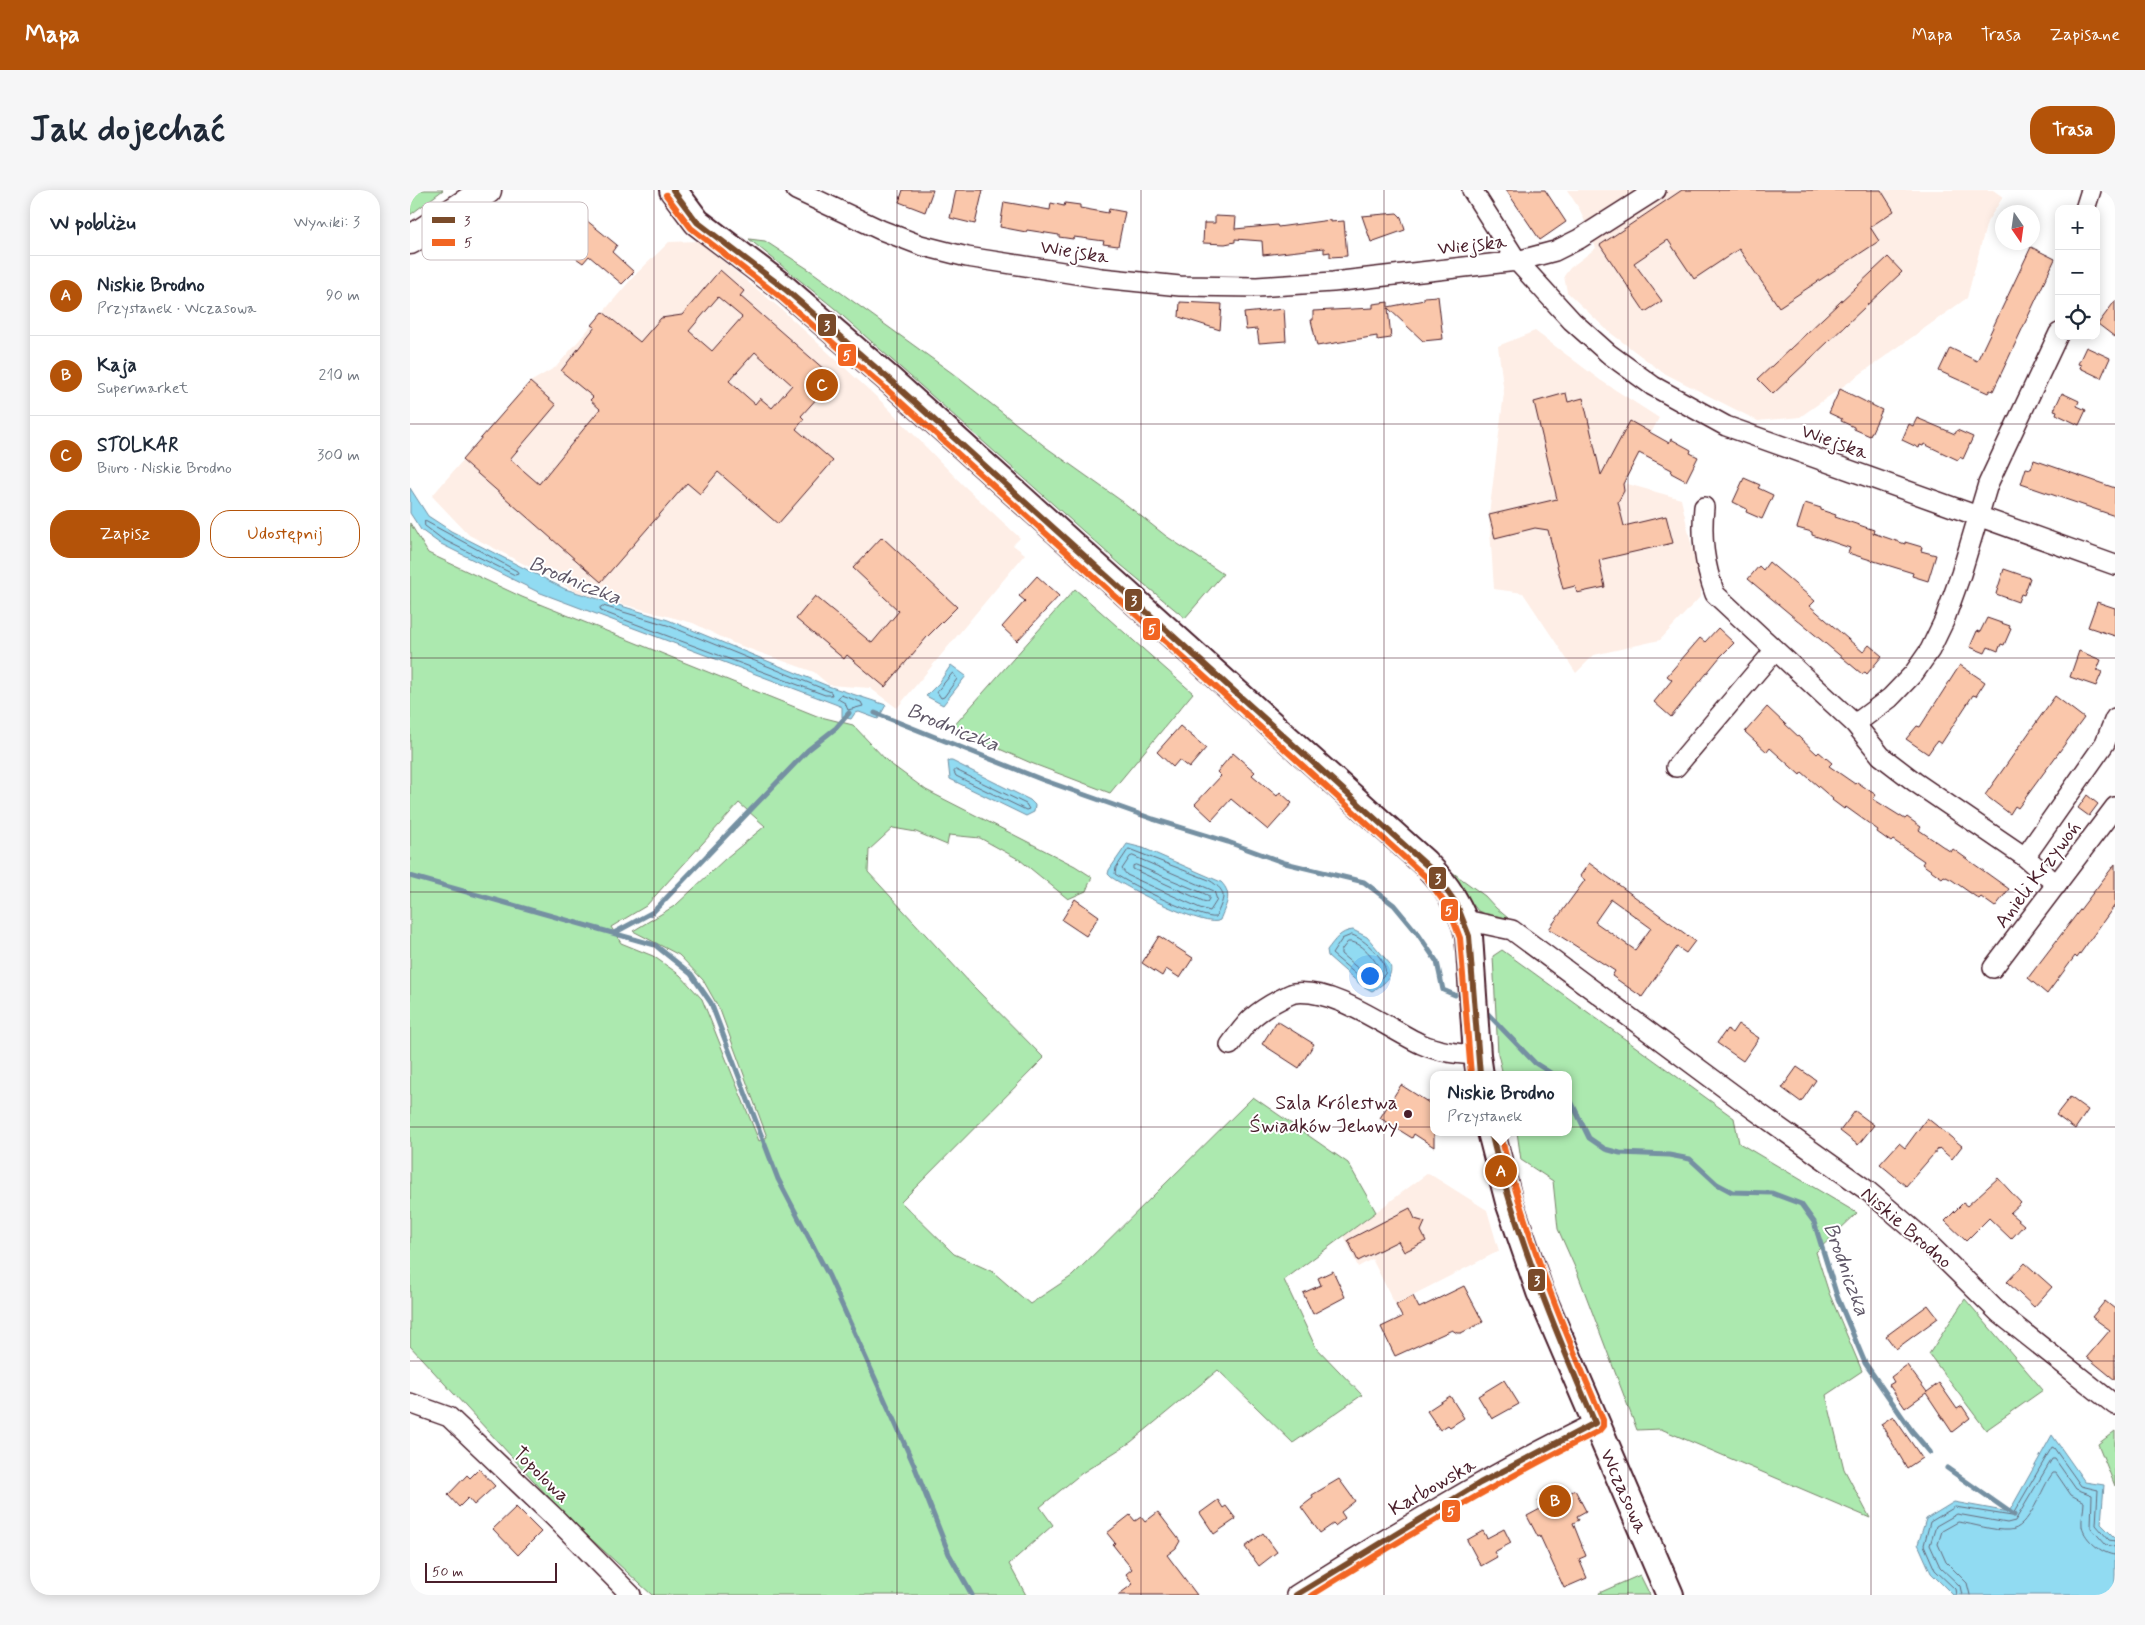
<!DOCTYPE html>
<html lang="pl">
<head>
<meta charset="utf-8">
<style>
  body { margin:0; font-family:Mynerve,sans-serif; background:#f6f6f7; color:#1f2937 }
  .controls { position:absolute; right:15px; top:15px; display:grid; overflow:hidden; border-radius:10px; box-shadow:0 2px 12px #0003 }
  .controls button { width:45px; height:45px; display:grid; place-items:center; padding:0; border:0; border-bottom:1px solid #e0e1e3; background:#fff; color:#1f2937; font:25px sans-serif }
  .compass { position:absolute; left:1585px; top:15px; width:45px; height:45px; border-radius:50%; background:#fff; box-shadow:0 2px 12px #0003; rotate:167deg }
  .scale { position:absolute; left:15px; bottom:12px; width:132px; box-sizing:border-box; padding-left:5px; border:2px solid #4a1f2b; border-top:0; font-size:14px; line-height:18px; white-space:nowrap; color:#4a1f2b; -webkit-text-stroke:4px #fff; paint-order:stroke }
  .you { position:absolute; left:959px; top:785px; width:18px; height:18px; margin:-12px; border:4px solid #fff; border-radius:50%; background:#1a73e8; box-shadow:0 0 0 8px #1a73e833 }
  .badge { display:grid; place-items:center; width:32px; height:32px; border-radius:50%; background:#b45309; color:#fff; font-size:16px; font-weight:700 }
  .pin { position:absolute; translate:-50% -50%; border:2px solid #fff; box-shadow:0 1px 5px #0006 }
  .popup { position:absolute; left:1020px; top:881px; width:142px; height:65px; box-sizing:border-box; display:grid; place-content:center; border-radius:10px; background:#fff; filter:drop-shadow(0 1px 4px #0005); font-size:16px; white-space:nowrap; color:#747a83 }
  .popup b { font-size:19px; color:#1f2937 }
  .popup::after { content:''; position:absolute; left:50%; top:100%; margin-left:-10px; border:10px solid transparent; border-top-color:#fff }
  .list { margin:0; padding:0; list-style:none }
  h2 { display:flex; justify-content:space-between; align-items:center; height:65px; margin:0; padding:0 20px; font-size:21px }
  h2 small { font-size:16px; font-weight:400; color:#747a83 }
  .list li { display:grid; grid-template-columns:32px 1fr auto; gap:15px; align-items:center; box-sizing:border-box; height:80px; padding:0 20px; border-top:1px solid #e0e1e3 }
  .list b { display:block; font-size:19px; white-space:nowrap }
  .list p { margin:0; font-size:16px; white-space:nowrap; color:#747a83 }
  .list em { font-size:16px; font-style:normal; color:#747a83 }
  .actions { display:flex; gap:10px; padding:15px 20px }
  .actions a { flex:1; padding:11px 0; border:1px solid #b45309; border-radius:20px; text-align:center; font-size:18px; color:#b45309 }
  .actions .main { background:#b45309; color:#fff }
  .icon { flex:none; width:28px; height:28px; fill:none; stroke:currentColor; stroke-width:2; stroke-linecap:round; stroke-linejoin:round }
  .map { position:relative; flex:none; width:1705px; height:1405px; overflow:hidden; border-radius:20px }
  header { display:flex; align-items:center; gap:30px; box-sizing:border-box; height:70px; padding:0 25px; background:#b45309; color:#fff }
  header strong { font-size:24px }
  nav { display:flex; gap:28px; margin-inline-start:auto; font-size:18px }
  .intro { display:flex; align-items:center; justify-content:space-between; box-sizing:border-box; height:120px; padding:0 30px }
  h1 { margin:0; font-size:35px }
  .button { padding:12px 22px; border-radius:20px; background:#b45309; color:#fff; font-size:18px; font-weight:700 }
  main { display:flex; gap:30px; padding:0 30px }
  aside { flex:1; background:#fff; border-radius:20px; box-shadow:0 2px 12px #0003 }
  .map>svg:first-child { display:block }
</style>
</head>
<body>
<header>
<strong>Mapa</strong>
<nav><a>Mapa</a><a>Trasa</a><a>Zapisane</a></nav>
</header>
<div class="intro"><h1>Jak dojechać</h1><a class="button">Trasa</a></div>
<main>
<aside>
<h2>W pobliżu<small>Wyniki: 3</small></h2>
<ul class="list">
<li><span class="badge">A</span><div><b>Niskie Brodno</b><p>Przystanek · Wczasowa</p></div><em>90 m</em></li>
<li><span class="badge">B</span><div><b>Kaja</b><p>Supermarket</p></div><em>210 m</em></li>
<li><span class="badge">C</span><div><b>STOLKAR</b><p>Biuro · Niskie Brodno</p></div><em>300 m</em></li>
</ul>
<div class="actions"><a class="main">Zapisz</a><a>Udostępnij</a></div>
</aside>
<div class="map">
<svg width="1705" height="1405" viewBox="0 0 1705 1405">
  <rect width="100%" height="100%" fill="#fff"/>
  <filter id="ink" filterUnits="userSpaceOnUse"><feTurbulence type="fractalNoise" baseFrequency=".02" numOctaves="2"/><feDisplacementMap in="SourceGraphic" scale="10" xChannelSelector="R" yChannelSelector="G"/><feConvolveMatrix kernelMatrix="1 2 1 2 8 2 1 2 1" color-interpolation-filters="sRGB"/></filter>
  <g filter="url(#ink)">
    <path fill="#feeee6" d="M1157,0H1583L1593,7L1577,32L1557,108L1390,227L1348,231L1252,182L1198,141L1157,102L1154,86L1160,78L1186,58L1170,20Z
      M288,51L371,119L473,213L552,294L610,348L603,355L615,364L487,518L460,498L419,495L404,482L323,453L283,433L167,402L59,345L22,306L120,192L146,177L225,85L251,60L259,52Z
      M1125,141L1190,190L1249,228L1214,293L1271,309L1291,397V406L1250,450L1184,465L1166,483L1113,403L1084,399L1079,325L1094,203L1088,156Z
      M1018,983L1077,1020L1089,1061L985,1114L962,1069L948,1077L934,1046Z"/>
    <path fill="#ace9af" stroke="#7b846d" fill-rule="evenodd" d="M0,0H33L0,25Z
      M339,49L355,51L401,81L542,183L637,258L713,312L756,346L813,384L775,428L711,375L424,118Z
      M0,333L18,363L112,407L407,526L443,535L478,572L516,600L665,676L682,687L676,701L658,709L610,670L570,648L539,645L537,655L506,642L483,638L459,660L458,682L562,795L634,868L491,1012L544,1064L583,1082L620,1114L662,1086L843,907L938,973L966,1022L874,1090L905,1156L952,1205L883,1253L808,1180L721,1252L672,1283L630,1317L643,1335L599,1374L616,1405H242L157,1327L0,1156ZM329,613L355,636L316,668L266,715L223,741L269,765L293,790L310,820L357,947L349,951L292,809L270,785L243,766L211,753L201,737L236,716Z
      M665,399L783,503L700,603L621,573L542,538Z
      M1031,674L1075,706L1086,718L1098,728L1078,725L1068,721Z
      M1092,760L1324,928L1329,953L1447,1023L1406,1062L1419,1103L1452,1181L1416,1205L1434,1279L1460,1328L1251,1239L1227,1240L1167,1082L1148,1039L1143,991L1111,970L1107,942H1158V885H1093L1088,864L1083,766Z
      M1555,1109L1633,1200L1576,1240L1519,1164Z
      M1705,1241V1296L1688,1254Z
      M1230,1385L1240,1405H1190L1189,1403Z"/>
    <path fill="#91dbf2" stroke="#7590a2" d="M0,298L18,326L41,341L155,399L258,430L418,496L476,515L468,529L449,522L445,523L441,529L432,527V517L425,514L128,402L29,353L11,340L0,323Z
      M541,475L556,486L533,515L516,506L529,493Z
      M538,571H542L620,610L625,615L624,622L616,626L540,589Z
      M717,654L733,658L811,692C824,705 815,716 810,730C798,740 715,697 701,687L698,684L699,680Z
      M943,740L957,747L980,774C984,787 973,795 962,801L951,795L918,766L917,760C925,750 930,741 943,740Z
      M1642,1245L1675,1292L1694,1295L1691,1334L1705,1348V1405H1543L1521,1383L1508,1354L1516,1329L1544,1312L1599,1322Z"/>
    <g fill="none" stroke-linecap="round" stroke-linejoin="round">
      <path stroke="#666a7b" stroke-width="1" d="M15,331L107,381L108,384L105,385L32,349L15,336Z
        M193,416L257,435L421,502L422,505H415L191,421L190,418Z
        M543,483L547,489L534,507L531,508L527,502Z
        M431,505L451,512L453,516L438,520L435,513L428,509Z
        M546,580L616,614L619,619L616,620L546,586L544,582Z
        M719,659L799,690C820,703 813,708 806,727C792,730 719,694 705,684L706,678Z
        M723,666L804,701L807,710L800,721L790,718L717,685L712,679L720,667Z
        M726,675L793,703L799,706V709L797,712L793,711L723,679V676Z
        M942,745C954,748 979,772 975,784L963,795L954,791L922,764L932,749Z
        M938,752C951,750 966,770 970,781L963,787L957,786L931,764V761Z
        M1546,1405L1545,1399L1525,1380L1514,1355L1520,1332L1545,1317L1602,1326L1642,1257L1644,1258L1671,1296L1688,1300L1686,1335L1699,1350L1705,1351
        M1552,1405L1550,1396L1530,1377L1520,1355L1526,1336L1547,1324L1597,1333L1605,1331L1642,1269H1645L1666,1299L1682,1305L1681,1338L1696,1355L1705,1357
        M1560,1405L1557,1393L1536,1372L1528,1354L1532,1341L1548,1332C1564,1334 1583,1341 1599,1340C1620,1340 1631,1297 1643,1283H1646L1661,1305L1674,1312C1674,1320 1671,1329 1672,1337C1675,1350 1692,1364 1705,1365"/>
      <path stroke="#7590a2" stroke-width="5" d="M465,523L633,590L743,629L818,652L875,673L954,692L984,715L1008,744L1027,772L1033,800L1045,805
        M0,686L245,755L281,784L301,813L368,989L419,1086L504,1275L539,1364L562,1405
        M204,743L243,722L398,560L426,538L439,523
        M1078,824L1125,873L1144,885
        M1158,905L1179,948L1195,959L1210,963L1259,965L1280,969L1307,994L1322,1002L1362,1003L1391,1014L1404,1032L1427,1106L1455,1173L1502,1241L1520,1262
        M1537,1278L1604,1325"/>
    </g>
    <path fill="#fac7ab" stroke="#4a1f2b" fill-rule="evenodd" d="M493,0H523L515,22L489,12Z
      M546,0H573L565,34L540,28Z
      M1096,0H1135L1156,32L1130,50Z
      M1272,0H1471L1484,21L1460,37L1469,51L1369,117L1329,59L1284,89L1258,50L1224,73L1252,111L1235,122L1190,55Z
      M594,12L640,20L641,13L654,16L655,13L670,15V18L698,23L699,19L715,22L708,56L693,54L694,51L664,47L663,49L649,47V45L617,40L616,42L590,37Z
      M987,23L991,27L995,40L961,52L952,26Z
      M805,26L826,27L825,39L867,35L868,37L920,30V32L934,31L937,66L920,67V62L914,63V58L853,65L852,51L825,49V52L815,54L793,53L794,33H805Z
      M176,30L207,55L202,62L224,82L212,94L179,66L173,73L153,59Z
      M1621,57L1645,69L1583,201L1580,200L1578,203L1529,181L1540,158L1567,171Z
      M1478,67L1492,82L1363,204L1348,189Z
      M310,80L334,101L330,106L431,194L415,212L409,206L391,226L394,229L386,239L423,271L368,334L308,282L290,304L277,293L191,392L52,270L120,192L146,215L100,269L129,294L190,219L180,210L183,207L151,181L185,137L182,135L193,122L230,152L251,128L272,125ZM308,107L332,127L302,161L279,141ZM345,162L382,195L362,218L350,208L345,214L319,191Z
      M1028,106L1033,149L1013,151L978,118L981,148L967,150V146L907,156L901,130H903V121L963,118V114L978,112V117L1014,110V107Z
      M1705,111V147L1688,134Z
      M770,112L812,114L810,140L769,127Z
      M874,119L876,151L849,153L847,139L836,140L834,123Z
      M1676,157L1700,168L1691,188L1670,178L1671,175L1668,174Z
      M1430,199L1472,220L1460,246L1444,239V237L1431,231L1432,229L1419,223Z
      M1156,203L1158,212L1173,208L1191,285L1220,231L1259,253L1261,249L1281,260L1280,263L1288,267L1276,291L1261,283L1262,280L1229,263L1213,294L1214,301L1208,312L1214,336L1256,326L1263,353L1189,370L1195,397L1167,403L1165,396L1153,399L1138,340L1125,338L1085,348L1079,325L1147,309L1124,212Z
      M1652,203L1669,211L1667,216L1676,220L1669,235L1646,224L1647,221L1644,220Z
      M1507,228L1545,244L1547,240L1563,247L1553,269L1550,267L1548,270L1514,254L1513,256L1510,255L1509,258L1492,250L1499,234L1503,236Z
      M1624,270L1705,298V326L1611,294L1616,278L1621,279Z
      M1334,288L1350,295L1348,298L1363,305L1352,329L1336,322L1337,319L1323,312Z
      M1395,313L1411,318V320L1426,325L1425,327L1464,340L1463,343L1495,354V352L1512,357L1511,361L1526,365L1518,391L1502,386L1503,383L1438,363L1440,358L1402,345V342L1387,338Z
      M472,347L547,417L517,447L475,497L437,465L434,469L386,429L405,406L462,453L489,421L443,378Z
      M1359,372L1405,411L1400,416L1453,462L1459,455L1472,466L1457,484L1455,482L1452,484L1338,389L1349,376L1353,380Z
      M1594,379L1620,388L1614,405L1611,404L1608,412L1586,404Z
      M627,386L649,406L607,451L592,437L615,411L609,406Z
      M1687,412L1705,418V446L1678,437Z
      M1577,428L1600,436L1599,438L1601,439L1594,455L1591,454L1588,461L1578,457L1575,463L1560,457L1567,441L1570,442Z
      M1308,438L1324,453L1310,467L1261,527L1244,512L1262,490L1257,486L1290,448L1295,452Z
      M1669,461L1691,470L1687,480L1692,482L1686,496L1660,487Z
      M1550,475L1575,492L1566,506L1563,505L1531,554L1527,551L1518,564L1496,549L1507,536L1510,537Z
      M1645,506L1674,528L1608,618L1605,616L1600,624L1575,605Z
      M1357,517L1407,564L1409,562L1422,573L1419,576L1445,594L1447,592L1466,605L1463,609L1495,629L1497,627L1511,637L1509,640L1541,662L1543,659L1599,699L1585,717L1571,707L1569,709L1542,690L1534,686L1532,688L1512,674L1514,671L1483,650L1481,652L1467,642L1468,640L1436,617L1434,619L1422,610L1423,609L1392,582L1390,585L1360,558L1357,562L1335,542Z
      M770,536L796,558L779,578L769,570L763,577L747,562Z
      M823,563L845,582L842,585L867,606L870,602L882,613L858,640L821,609L802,630L785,614L811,586L807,582Z
      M1677,605L1688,614L1679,626L1668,618Z
      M1179,673L1285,751L1276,763L1267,757L1232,807L1202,786L1205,781L1139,739L1175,690L1170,686ZM1201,709L1241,738L1225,760L1185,732Z
      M1705,674V715L1667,768L1665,766L1637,804L1618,788Z
      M665,709L689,726L676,746L652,730Z
      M749,746L783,768L770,788L756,779L752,786L732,773Z
      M867,831L904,854L889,878L852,854Z
      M1328,834L1349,848L1333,871L1307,853L1317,839L1322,843Z
      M1387,877L1406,890L1391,912L1372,898Z
      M991,895L1024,916V957L1004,944L1002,948L970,928Z
      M1660,907L1678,920L1665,939L1646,925Z
      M1445,921L1464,935L1448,955L1430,941Z
      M1517,928L1552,956L1542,969L1529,958L1496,996L1470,974L1489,953L1495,958Z
      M1588,988L1611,1013L1600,1023L1614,1035L1601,1049L1579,1028L1556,1051L1535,1031L1553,1013L1557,1016Z
      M1000,1018L1005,1029L1015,1032L1011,1041L1016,1051L994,1062L988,1051L948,1071L938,1050Z
      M1615,1073L1642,1097L1624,1117L1597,1092Z
      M923,1081L935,1107L903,1124L893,1103L911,1095L908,1088Z
      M1054,1096L1073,1132L1051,1143H1047L1042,1140L985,1166L971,1137L992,1127L986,1115L1003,1106L1009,1118Z
      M1695,1111L1705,1119V1190L1677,1167L1700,1140L1682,1127Z
      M1518,1115L1528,1128L1486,1159L1476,1146Z
      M1497,1175L1517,1202L1529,1193L1547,1219L1552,1216L1560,1228L1542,1242L1516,1203L1495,1218L1479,1195L1484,1192L1481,1187Z
      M1094,1190L1109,1214L1082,1229L1068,1206Z
      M1040,1206L1054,1228L1040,1237L1038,1235L1030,1240L1017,1221Z
      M1483,1226L1512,1268L1497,1278L1471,1234Z
      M69,1279L85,1296L64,1315L58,1308L49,1317L38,1305L57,1285L60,1288Z
      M929,1289L945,1311L931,1322L935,1328L925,1336L923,1334L910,1343L891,1317L903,1308L902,1305Z
      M1152,1299L1156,1305L1165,1300L1176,1321L1167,1326L1169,1330L1163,1333L1176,1366L1169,1369L1177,1388L1154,1398L1130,1346L1128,1347L1117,1326L1132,1318L1128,1311Z
      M808,1310L813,1318L816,1316L826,1329L804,1344L790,1323Z
      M106,1317L131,1342L108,1365L83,1339Z
      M748,1322L770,1351L766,1358L757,1365L787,1405H708L723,1394L716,1384L722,1379L703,1355L705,1353L697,1343L720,1325L725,1331L731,1327L735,1332Z
      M1094,1339L1101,1353L1084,1362L1087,1367L1071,1376L1057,1350L1073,1341L1077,1348Z
      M853,1343L867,1362L849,1376L835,1357Z"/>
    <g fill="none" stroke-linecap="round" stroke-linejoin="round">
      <defs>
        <path id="street" d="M386,0L471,40L510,55L557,67L691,88L770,96L847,97L923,92L1107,71L1145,61L1169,49L1246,0
          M1062,0L1107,71L1162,131L1199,164L1243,196L1316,236L1705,375
          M1675,19L1681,0
          M1294,317C1291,348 1294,374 1305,404L1445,534L1471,566L1505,592L1615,667L1647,695
          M1445,534L1480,508L1504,483L1520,460L1534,431L1551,384L1578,294L1649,143
          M1266,577L1365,460
          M1615,667L1695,553L1705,528
          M1055,730L1102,740L1339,916L1458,1001L1513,1048L1589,1123L1705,1215
          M1583,778L1705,617
          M820,855C837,831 844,823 871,809C875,807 880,804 884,803C925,798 975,837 1011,854C1029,862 1047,864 1067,865
          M0,1213L39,1227L144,1327L221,1405
          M886,1405C983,1344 1081,1283 1185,1233"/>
        <path id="secondary" d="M263,0L287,32L375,99L480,190L1015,673C1036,694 1051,716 1059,746L1067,865L1070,885
          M1081,942L1099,1012L1130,1102L1260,1405"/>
        <path id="primary" d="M0,50L77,0"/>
      </defs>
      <use href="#street" stroke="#4a1f2b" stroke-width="22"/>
      <use href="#secondary" stroke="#4a1f2b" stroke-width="30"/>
      <use href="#primary" stroke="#4a1f2b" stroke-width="31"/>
      <use href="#street" stroke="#fff" stroke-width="19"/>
      <use href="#secondary" stroke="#fff" stroke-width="26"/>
      <use href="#primary" stroke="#fff" stroke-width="28"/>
      <defs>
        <path id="bus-1" d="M263,0L287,32L375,99L480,190L1023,681L1047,715L1059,746L1070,885
          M1081,942C1105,1043 1144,1138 1185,1233
          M886,1405L1070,1293L1185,1233"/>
        <path id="bus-2" d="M256,5L281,38L369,106L474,197L1016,687L1039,719L1050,748L1061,885
          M902,1405C996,1346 1090,1290 1189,1241L1193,1236V1230C1152,1136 1114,1042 1090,942"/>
      </defs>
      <use href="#bus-1" stroke="#fff" stroke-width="10"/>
      <use href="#bus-2" stroke="#fff" stroke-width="10"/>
      <use href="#bus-1" stroke="#7a4b2a" stroke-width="6"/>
      <use href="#bus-2" stroke="#f26522" stroke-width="6"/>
    </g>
  </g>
  <path fill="none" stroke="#4a1f2b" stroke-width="1" stroke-opacity="0.55" d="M244,0V1405M487,0V1405M731,0V1405M974,0V1405M1218,0V1405M1461,0V1405M0,234H1705M0,468H1705M0,702H1705M0,937H1705M0,1171H1705"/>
  <circle fill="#4a1f2b" stroke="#fff" stroke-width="2" cx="998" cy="924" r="5"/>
  <g text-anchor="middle" stroke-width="4" stroke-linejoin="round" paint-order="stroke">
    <g font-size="20" fill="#4a1f2b" stroke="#fff">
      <text transform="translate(1062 54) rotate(-6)" y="7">Wiejska</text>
      <text transform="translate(665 61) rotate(9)" y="7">Wiejska</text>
      <text transform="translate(1425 251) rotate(20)" y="7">Wiejska</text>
      <text transform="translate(1627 684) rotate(-53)" y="7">Anieli Krzywoń</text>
      <text transform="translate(1497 1037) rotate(41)" y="7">Niskie Brodno</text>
      <text transform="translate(132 1284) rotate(44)" y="7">Topolowa</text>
      <text transform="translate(1022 1296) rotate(-30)" y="7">Karbowska</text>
      <text transform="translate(1215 1301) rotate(66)" y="7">Wczasowa</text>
    </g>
    <g font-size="20" fill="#4a1f2b" stroke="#fff" text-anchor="end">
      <text x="988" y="919">Sala Królestwa<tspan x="988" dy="23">Świadków Jehowy</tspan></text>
    </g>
    <g font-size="21" font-style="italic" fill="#5f5767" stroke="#fff">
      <text transform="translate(165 390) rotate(22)" y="7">Brodniczka</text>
      <text transform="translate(543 537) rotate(22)" y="7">Brodniczka</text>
      <text transform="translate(1437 1079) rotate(70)" y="7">Brodniczka</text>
    </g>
  </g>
  <rect x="12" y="12" width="166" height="58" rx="8" fill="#fff" stroke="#c9bcbf" stroke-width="1"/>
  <rect x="22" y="27" width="23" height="6" fill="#7a4b2a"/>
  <rect x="22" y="49" width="23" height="7" fill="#f26522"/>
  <g font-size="14" fill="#4a1f2b">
    <text x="54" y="35">3</text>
    <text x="54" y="57">5</text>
  </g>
  <g stroke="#fff" stroke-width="2">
    <rect x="407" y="123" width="20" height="24" rx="5" fill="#7a4b2a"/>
    <rect x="427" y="153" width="20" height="24" rx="5" fill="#f26522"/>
    <rect x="714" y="398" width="19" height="24" rx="5" fill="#7a4b2a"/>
    <rect x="732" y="427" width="19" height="24" rx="5" fill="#f26522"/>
    <rect x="1018" y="676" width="19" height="24" rx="5" fill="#7a4b2a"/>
    <rect x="1030" y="708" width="19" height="24" rx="5" fill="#f26522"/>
    <rect x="1117" y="1078" width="19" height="24" rx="5" fill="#7a4b2a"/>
    <rect x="1031" y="1309" width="20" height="24" rx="5" fill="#f26522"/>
  </g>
  <g font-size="14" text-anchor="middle" font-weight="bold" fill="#fff">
    <text x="417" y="140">3</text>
    <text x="437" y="170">5</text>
    <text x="724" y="415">3</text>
    <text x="742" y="444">5</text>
    <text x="1028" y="693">3</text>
    <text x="1039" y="725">5</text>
    <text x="1127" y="1095">3</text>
    <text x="1041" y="1326">5</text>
  </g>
</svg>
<div class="controls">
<button>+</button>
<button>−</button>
<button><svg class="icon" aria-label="locate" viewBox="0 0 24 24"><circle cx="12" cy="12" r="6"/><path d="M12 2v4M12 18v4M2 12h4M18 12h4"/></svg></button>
</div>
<svg class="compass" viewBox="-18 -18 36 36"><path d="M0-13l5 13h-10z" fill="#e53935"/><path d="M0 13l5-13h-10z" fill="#747a83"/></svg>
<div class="scale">50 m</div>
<div class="you"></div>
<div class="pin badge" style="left:1091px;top:981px">A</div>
<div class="popup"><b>Niskie Brodno</b>Przystanek</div>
<div class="pin badge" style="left:1145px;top:1311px">B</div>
<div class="pin badge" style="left:412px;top:195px">C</div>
</div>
</main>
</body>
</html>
